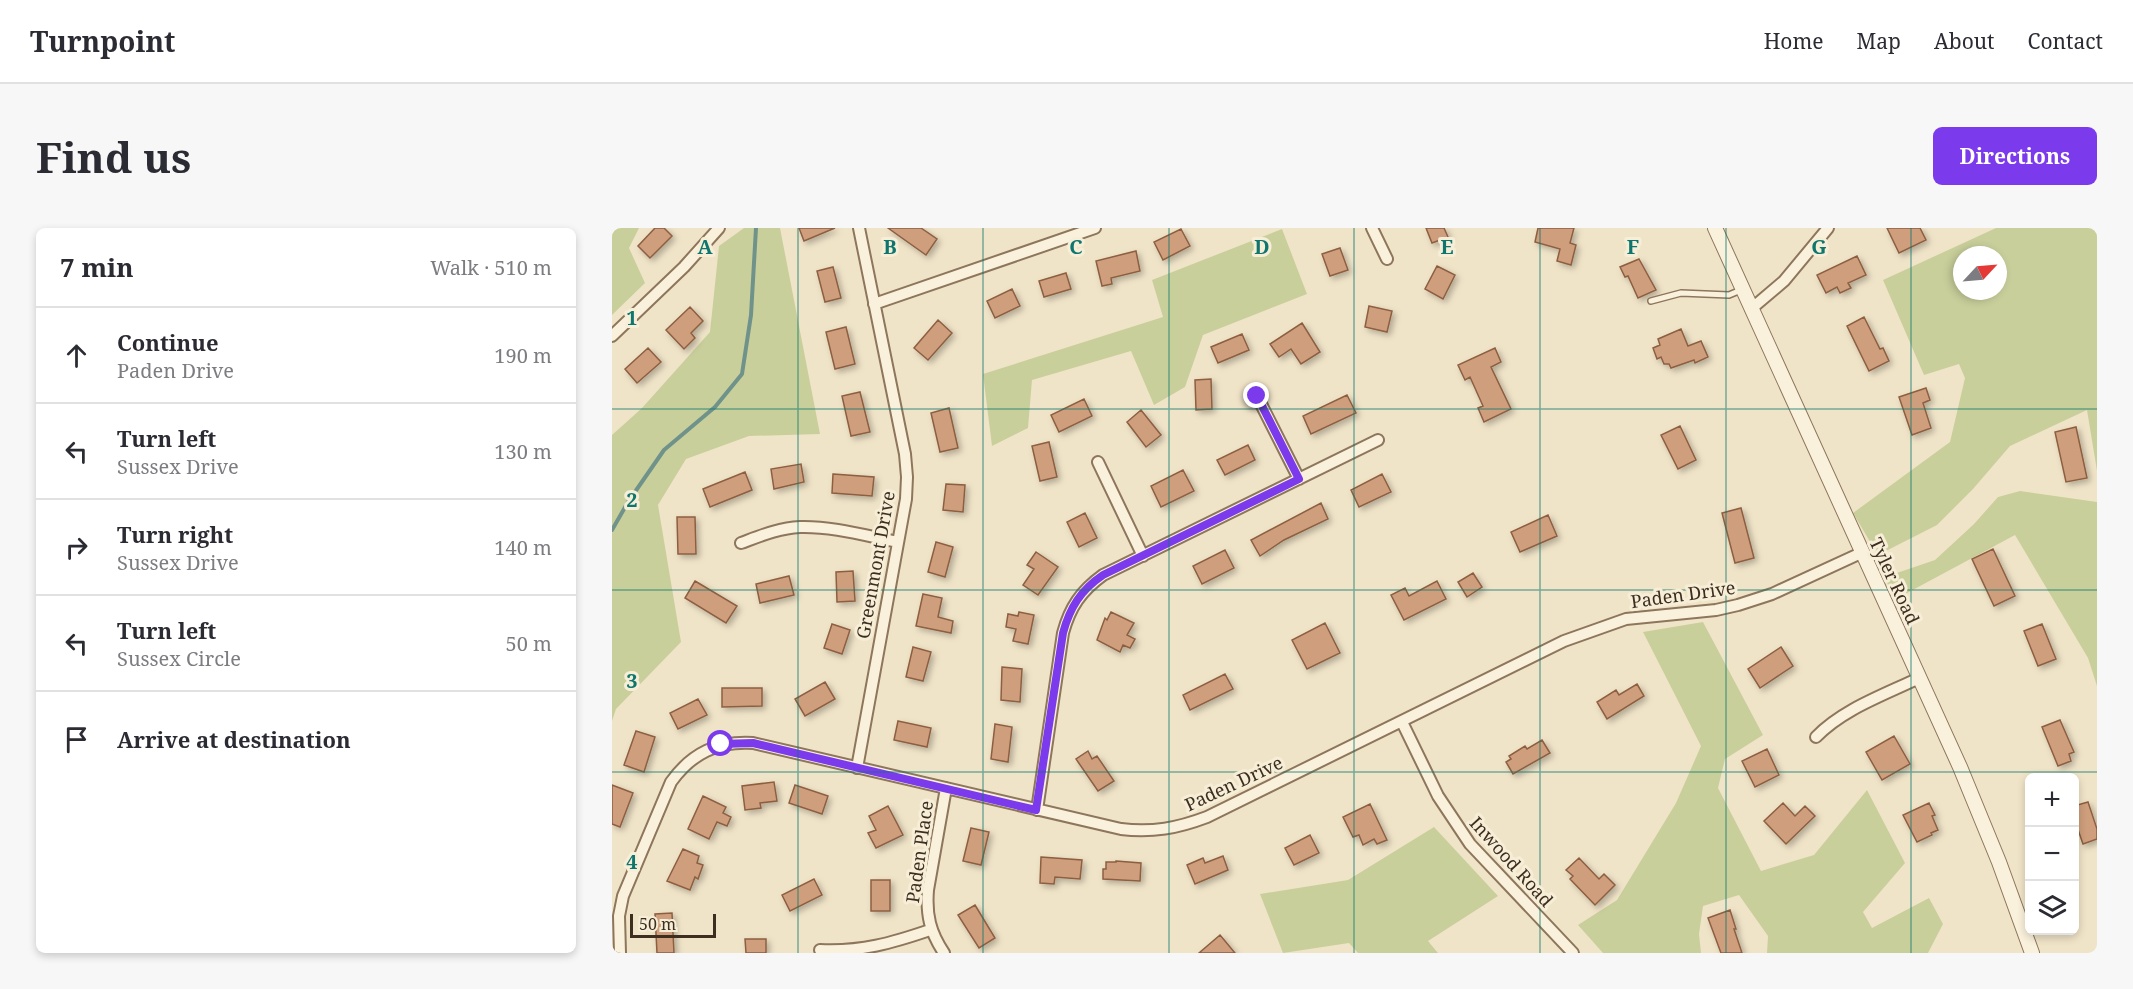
<!DOCTYPE html>
<html lang="en">
<head>
<meta charset="utf-8">
<style>
  body { margin:0; font-family:"Noto Serif",serif; background:#f7f7f7; color:#2b2b33 }
  .controls { position:absolute; right:18px; bottom:18px; display:grid; overflow:hidden; border-radius:9px; box-shadow:0 3px 9px #0003 }
  .controls button { width:54px; height:54px; display:grid; place-items:center; padding:0; border:0; border-bottom:2px solid #e1e1e2; background:#fff; color:#2b2b33; font:30px sans-serif }
  .compass { position:absolute; left:1341px; top:18px; width:54px; height:54px; border-radius:50%; background:#fff; box-shadow:0 3px 9px #0003; rotate:64deg }
  .scale { position:absolute; left:18px; bottom:15px; width:86px; box-sizing:border-box; padding-left:6px; border:3px solid #3d2e20; border-top:0; font-size:16px; line-height:21px; white-space:nowrap; color:#3d2e20; -webkit-text-stroke:4px #f7eed8; paint-order:stroke }
  .stop { position:absolute; width:18px; height:18px; margin:-14px; border:4px solid #7c3aed; border-radius:50%; background:#fff }
  .stop.end { background:#7c3aed; border-color:#fff; box-shadow:0 2px 6px #0008 }
  .list { margin:0; padding:0; list-style:none }
  h2 { display:flex; justify-content:space-between; align-items:center; height:78px; margin:0; padding:0 24px; font-size:26px }
  h2 small { font-size:20px; font-weight:400; color:#7c7c81 }
  .list li { display:grid; grid-template-columns:39px 1fr auto; gap:18px; align-items:center; box-sizing:border-box; height:96px; padding:0 24px; border-top:2px solid #e1e1e2 }
  .list b { display:block; font-size:22px; white-space:nowrap }
  .list p { margin:0; font-size:20px; white-space:nowrap; color:#7c7c81 }
  .list em { font-size:20px; font-style:normal; color:#7c7c81 }
  .icon { flex:none; width:33px; height:33px; fill:none; stroke:currentColor; stroke-width:2; stroke-linecap:round; stroke-linejoin:round }
  .map { position:relative; flex:none; width:1485px; height:725px; overflow:hidden; border-radius:9px }
  header { display:flex; align-items:center; gap:36px; box-sizing:border-box; height:84px; padding:0 30px; background:#fff; border-bottom:2px solid #e1e1e2 }
  header strong { font-size:28px }
  nav { display:flex; gap:33px; margin-inline-start:auto; font-size:21px }
  .intro { display:flex; align-items:center; justify-content:space-between; box-sizing:border-box; height:144px; padding:0 36px }
  h1 { margin:0; font-size:42px }
  .button { padding:15px 27px; border-radius:9px; background:#7c3aed; color:#fff; font-size:21px; font-weight:700 }
  main { display:flex; gap:36px; padding:0 36px }
  aside { flex:1; background:#fff; border-radius:9px; box-shadow:0 3px 9px #0003 }
  .map>svg:first-child { display:block }
</style>
</head>
<body>
<header>
<strong>Turnpoint</strong>
<nav><a>Home</a><a>Map</a><a>About</a><a>Contact</a></nav>
</header>
<div class="intro"><h1>Find us</h1><a class="button">Directions</a></div>
<main>
<aside>
<h2>7 min<small>Walk · 510 m</small></h2>
<ul class="list">
<li><svg class="icon" aria-label="ahead" viewBox="0 0 24 24"><path d="M12 20V5M6 11l6-6 6 6"/></svg><div><b>Continue</b><p>Paden Drive</p></div><em>190 m</em></li>
<li><svg class="icon" aria-label="left" viewBox="0 0 24 24"><path d="M17 20v-9H6M10 6l-5 5 5 5"/></svg><div><b>Turn left</b><p>Sussex Drive</p></div><em>130 m</em></li>
<li><svg class="icon" aria-label="right" viewBox="0 0 24 24"><path d="M7 20v-9h11M14 6l5 5-5 5"/></svg><div><b>Turn right</b><p>Sussex Drive</p></div><em>140 m</em></li>
<li><svg class="icon" aria-label="left" viewBox="0 0 24 24"><path d="M17 20v-9H6M10 6l-5 5 5 5"/></svg><div><b>Turn left</b><p>Sussex Circle</p></div><em>50 m</em></li>
<li><svg class="icon" aria-label="arrive" viewBox="0 0 24 24"><path d="M6 21V4h12l-3 4 3 4H6"/></svg><div><b>Arrive at destination</b></div></li>
</ul>
</aside>
<div class="map">
<svg width="1485" height="725" viewBox="0 0 1485 725">
  <defs>
    <filter id="shadow"><feDropShadow dx="3" dy="3" stdDeviation="3" flood-color="#0004"/></filter>
  </defs>
  <rect width="100%" height="100%" fill="#f0e4c8"/>
  <path fill="#c9cf9b" fill-rule="evenodd" d="M0,0H27L17,20L33,55L0,87Z
    M132,0H168L208,206L137,208L74,231L46,277L69,414L4,481L0,493V207L30,180L98,104L107,18Z
    M1384,0H1485V243L1475,182L1398,218L1361,261L1325,297L1266,327L1241,285L1338,214L1353,150L1347,136L1312,147L1271,52ZM1350,27H1386V63H1350Z
    M670,1L695,66L591,107L573,159L542,177L519,123L420,152L416,200L380,218L371,146L551,89L540,52Z
    M1408,263L1485,274V458L1476,430L1403,307L1282,372L1273,349L1323,332L1362,296L1386,269Z
    M1091,394L1151,507L1113,531L1106,560L1149,643L1202,627L1255,562L1293,635L1251,684L1260,700L1317,670L1331,696L1316,725H1155L1156,708L1127,667L1091,678L1087,706L1089,725H991L966,697L1005,672L1064,575L1089,518L1031,404Z
    M822,599L886,668L816,713L826,725H746L737,715L671,725L648,666L736,652Z"/>
  <g fill="none" stroke-linecap="round" stroke-linejoin="round">
    <path stroke="#6f938a" stroke-width="4" d="M0,302L16,274L52,222L103,179L130,146L139,87L144,0"/>
  </g>
  <path fill="#cf9f7d" stroke="#8d5f41" stroke-width="1.5" filter="url(#shadow)" d="M43,0H52L60,8L38,30L26,18Z
    M187,0H223L192,13Z
    M276,0H309L325,11L314,27Z
    M814,0H832L836,9L820,15Z
    M926,0H962L958,15L964,17L959,37L945,33L948,21L923,14Z
    M1275,0H1308L1314,12L1287,25Z
    M569,1L578,18L551,32L542,14Z
    M728,20L736,42L718,48L710,26Z
    M524,23L528,43L499,50L500,56L490,58L484,33Z
    M1245,28L1254,47L1236,55L1239,60L1228,65L1225,59L1214,65L1205,47Z
    M1027,31L1044,62L1026,70L1016,48L1013,49L1008,39Z
    M825,38L843,47L831,71L813,61Z
    M221,39L229,70L213,74L205,43Z
    M454,45L459,61L432,69L427,53Z
    M400,61L408,78L383,90L375,73Z
    M757,78L780,83L775,104L753,99Z
    M78,79L91,93L79,105L83,110L72,121L54,102Z
    M1252,89L1268,121L1271,120L1277,133L1257,143L1235,98Z
    M326,92L340,105L316,132L302,120Z
    M690,95L708,124L689,136L679,121L667,129L658,116Z
    M234,99L243,136L223,141L214,104Z
    M1069,101L1076,118L1089,113L1096,129L1083,135L1082,132L1059,140L1057,136H1052L1049,129L1045,131L1041,120L1048,117L1046,111Z
    M630,106L637,122L606,135L599,119Z
    M36,120L49,134L25,155L13,141Z
    M883,120L889,134L879,139L899,181L872,194L866,180L871,178L858,149L853,152L846,137Z
    M599,151L600,181L584,182L583,152Z
    M1314,160L1318,172L1311,175L1319,200L1300,207L1287,169Z
    M248,164L258,204L239,208L230,168Z
    M735,167L744,185L699,206L691,188Z
    M472,171L480,188L447,204L439,187Z
    M337,180L346,220L328,224L319,185Z
    M529,182L549,207L534,219L515,194Z
    M1068,198L1084,232L1066,241L1049,207Z
    M1464,199L1475,250L1454,254L1443,204Z
    M437,214L445,249L428,253L420,218Z
    M636,217L643,232L613,247L605,232Z
    M189,236L192,254L162,261L159,241Z
    M571,242L582,263L549,279L539,258Z
    M133,244L140,262L98,279L91,261Z
    M221,246L262,249L260,268L220,265Z
    M770,246L779,264L747,279L739,262Z
    M334,256L353,257L351,284L331,282Z
    M709,275L716,291L672,312L648,328L639,312Z
    M1129,280L1142,330L1123,335L1110,285Z
    M473,285L485,310L467,319L455,294Z
    M936,287L945,308L908,324L899,304Z
    M65,289H83L84,326H66Z
    M324,314L341,319L333,349L316,344Z
    M1381,321L1403,368L1382,378L1360,331Z
    M613,322L622,340L590,356L581,338Z
    M424,324L446,339L426,367L411,357L422,341L415,337Z
    M241,343L243,373L225,374L224,344Z
    M861,345L870,359L855,369L846,354Z
    M177,348L182,367L148,375L144,356Z
    M83,353L125,378L114,395L73,370Z
    M825,353L834,371L792,392L779,367L793,360L797,368Z
    M311,366L330,370L326,389L341,393L339,405L304,398Z
    M407,384L422,387L416,416L401,413L404,401L394,399L396,386L406,388Z
    M499,384L522,395L515,407L523,411L518,420L511,417L508,424L485,412L493,390L495,392Z
    M713,395L728,425L695,441L680,412Z
    M220,396L238,402L230,426L212,420Z
    M1430,396L1444,431L1426,438L1412,403Z
    M301,419L319,424L311,453L294,449Z
    M1169,419L1181,438L1148,460L1136,441Z
    M390,439L410,441L408,474L389,472Z
    M613,446L621,461L578,482L571,467Z
    M213,454L223,471L193,488L183,471Z
    M1025,456L1032,468L995,491L985,474L1004,462L1007,467Z
    M110,460H150V478L110,479Z
    M86,471L95,487L66,501L58,485Z
    M1448,492L1462,524L1457,526L1459,533L1446,538L1430,499Z
    M286,493L319,500L315,519L282,512Z
    M383,496L400,499L396,534L379,531Z
    M24,503L43,509L32,544L12,537Z
    M1282,508L1298,536L1270,552L1254,524Z
    M930,512L938,525L901,546L894,534L899,531L897,528L913,518L915,521Z
    M1155,521L1167,547L1143,559L1130,533Z
    M476,523L480,531L485,528L502,553L486,563L464,531Z
    M162,554L165,573L148,575L149,580L133,582L130,558Z
    M0,557L21,565L8,599L0,596Z
    M183,557L216,568L210,586L177,575Z
    M91,568L114,579L111,585L119,589L115,598L105,594L97,611L76,601Z
    M1476,574L1485,601V611L1471,616L1462,590V578Z
    M1171,575L1183,588L1193,578L1203,588L1174,616L1152,593Z
    M1317,575L1323,587L1320,588L1326,602L1319,605L1320,607L1305,614L1291,587Z
    M758,576L775,612L765,616L762,611L751,617L747,607L741,609L731,589Z
    M276,578L291,607L264,620L256,605L264,602L257,588Z
    M359,600L377,604L369,637L351,633Z
    M698,607L707,625L682,637L673,620Z
    M71,621L87,628L85,635L91,637L86,651L83,649L78,662L55,653Z
    M611,628L616,642L583,656L575,637L591,630L593,635Z
    M429,629L470,632L468,651L443,649L442,656L428,655Z
    M967,630L987,651L992,646L1003,657L983,677L958,651L961,648L954,642Z
    M504,633L529,635L528,653L491,651V641H494V634H504Z
    M202,651L210,667L178,683L170,667Z
    M259,652H278V683H259Z
    M363,677L383,710L367,720L346,687Z
    M1118,682L1124,701H1122L1130,725H1109L1096,690Z
    M60,685L62,725H45L43,686Z
    M608,707L623,725H587Z
    M133,711H154V725H134Z"/>
  <g fill="none" stroke-linecap="round" stroke-linejoin="round">
    <defs>
      <path id="service" d="M1039,73L1069,65L1117,67L1129,62"/>
      <path id="minor" d="M760,0L775,31
        M262,76L483,0
        M1139,81L1172,53L1216,0
        M0,108L72,39L107,0
        M645,168L687,251
        M486,234L531,328
        M129,315C148,308 167,300 188,299C220,298 255,308 286,314
        M790,494L826,568L858,616L961,725
        M1204,509C1231,481 1272,467 1307,450
        M245,540L294,271L295,249L293,226L247,0
        M425,582L451,405C458,379 469,363 491,347L766,212
        M208,722C249,724 280,715 318,702
        M8,725L7,688L11,668L59,554C80,525 105,513 141,515L509,601C540,605 566,600 595,589L952,413L1014,391L1104,382L1126,377L1160,366L1249,325
        M332,725C318,704 314,687 316,662L334,560"/>
      <path id="tertiary" d="M1103,0L1348,539L1387,634L1420,725"/>
    </defs>
    <use href="#service" stroke="#8d765c" stroke-width="8"/>
    <use href="#minor" stroke="#8d765c" stroke-width="14"/>
    <use href="#tertiary" stroke="#8d765c" stroke-width="16"/>
    <use href="#service" stroke="#faf1dc" stroke-width="5"/>
    <use href="#minor" stroke="#faf1dc" stroke-width="10"/>
    <use href="#tertiary" stroke="#faf1dc" stroke-width="14"/>
  </g>
  <g fill="none" stroke-linecap="round" stroke-linejoin="round">
    <path stroke="#7c3aed" stroke-width="8" d="M109,516L141,515L424,582L451,405C458,379 469,362 491,347L687,251L645,168"/>
  </g>
  <path fill="none" stroke="#0f766e" stroke-width="1.5" stroke-opacity="0.55" d="M186,0V725M371,0V725M557,0V725M742,0V725M928,0V725M1114,0V725M1299,0V725M0,181H1485M0,362H1485M0,544H1485"/>
  <g text-anchor="middle" stroke-width="6" stroke-linejoin="round" paint-order="stroke">
    <g font-size="18" fill="#3d2e20" stroke="#f7eed8">
      <text transform="translate(264 337) rotate(-80)" y="6">Greenmont Drive</text>
      <text transform="translate(1282 353) rotate(65)" y="6">Tyler Road</text>
      <text transform="translate(1071 367) rotate(-8)" y="6">Paden Drive</text>
      <text transform="translate(622 556) rotate(-25)" y="6">Paden Drive</text>
      <text transform="translate(308 624) rotate(-82)" y="6">Paden Place</text>
      <text transform="translate(899 634) rotate(48)" y="6">Inwood Road</text>
    </g>
  </g>
  <g font-size="20" text-anchor="middle" font-weight="bold" fill="#0f766e" stroke="#f7eed8" stroke-width="6" stroke-linejoin="round" paint-order="stroke">
    <text x="93" y="26">A</text>
    <text x="278" y="26">B</text>
    <text x="464" y="26">C</text>
    <text x="650" y="26">D</text>
    <text x="835" y="26">E</text>
    <text x="1021" y="26">F</text>
    <text x="1207" y="26">G</text>
    <text x="20" y="97">1</text>
    <text x="20" y="279">2</text>
    <text x="20" y="460">3</text>
    <text x="20" y="641">4</text>
  </g>
</svg>
<div class="controls">
<button>+</button>
<button>−</button>
<button><svg class="icon" aria-label="layers" viewBox="0 0 24 24"><path d="M12 4l9 5-9 5-9-5zM3 14l9 5 9-5"/></svg></button>
</div>
<svg class="compass" viewBox="-18 -18 36 36"><path d="M0-13l5 13h-10z" fill="#e53935"/><path d="M0 13l5-13h-10z" fill="#7c7c81"/></svg>
<div class="scale">50 m</div>
<div class="stop" style="left:109px;top:516px"></div>
<div class="stop end" style="left:645px;top:168px"></div>
</div>
</main>
</body>
</html>
